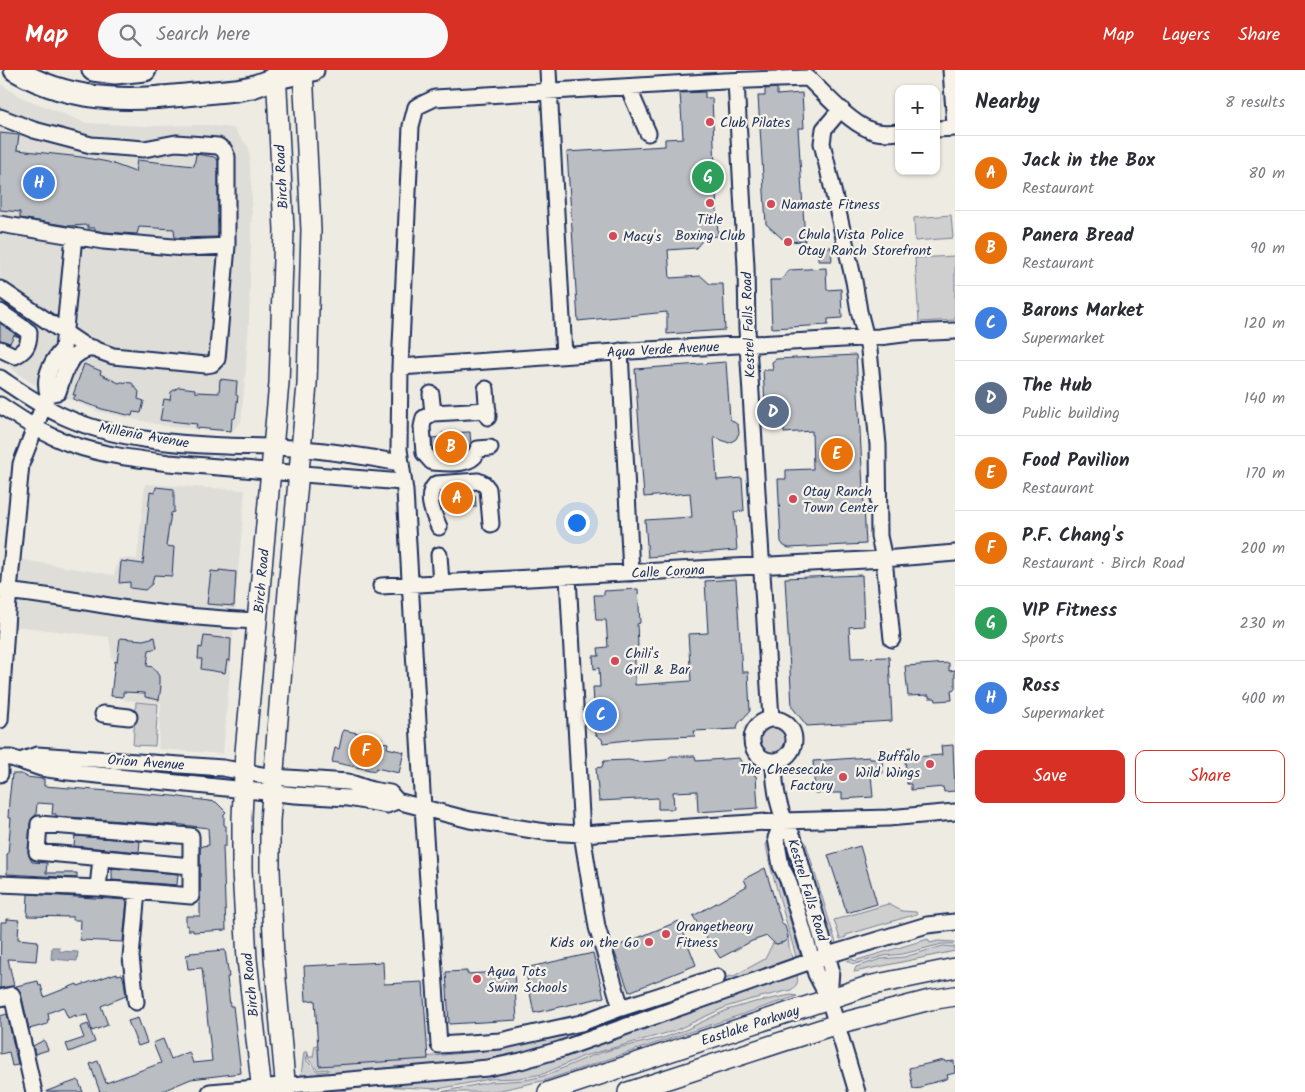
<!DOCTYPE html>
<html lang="en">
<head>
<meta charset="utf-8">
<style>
  body { margin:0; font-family:Kalam,sans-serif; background:#f7f7f7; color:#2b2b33 }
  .controls { position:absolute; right:15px; top:15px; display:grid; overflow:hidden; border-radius:10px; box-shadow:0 1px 4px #0004 }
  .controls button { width:45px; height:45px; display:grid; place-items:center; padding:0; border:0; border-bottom:1px solid #e1e1e2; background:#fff; color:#2b2b33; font:25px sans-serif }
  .you { position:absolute; left:576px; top:452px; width:18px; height:18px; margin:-12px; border:4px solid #fff; border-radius:50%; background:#1a73e8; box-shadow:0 0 0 8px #1a73e833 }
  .badge { display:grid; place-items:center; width:32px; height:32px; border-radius:50%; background:#d93025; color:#fff; font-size:16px; font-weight:700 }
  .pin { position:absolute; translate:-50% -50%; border:2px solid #fff; box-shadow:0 1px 5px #0006 }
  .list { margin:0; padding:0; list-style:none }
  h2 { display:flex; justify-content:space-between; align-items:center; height:65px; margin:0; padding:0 20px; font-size:21px }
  h2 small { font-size:16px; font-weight:400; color:#7c7c81 }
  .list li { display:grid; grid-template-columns:32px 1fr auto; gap:15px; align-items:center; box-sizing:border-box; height:75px; padding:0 20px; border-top:1px solid #e1e1e2 }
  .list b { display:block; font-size:19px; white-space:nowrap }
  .list p { margin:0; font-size:16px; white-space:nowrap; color:#7c7c81 }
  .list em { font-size:16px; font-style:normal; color:#7c7c81 }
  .actions { display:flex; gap:10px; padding:15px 20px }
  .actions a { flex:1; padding:11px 0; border:1px solid #d93025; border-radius:10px; text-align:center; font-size:18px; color:#d93025 }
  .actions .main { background:#d93025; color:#fff }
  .icon { flex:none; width:28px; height:28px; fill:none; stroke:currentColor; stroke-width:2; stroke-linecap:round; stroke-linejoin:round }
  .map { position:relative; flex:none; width:955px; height:1022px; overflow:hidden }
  header { display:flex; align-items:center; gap:30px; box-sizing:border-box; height:70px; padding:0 25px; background:#d93025; color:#fff }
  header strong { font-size:24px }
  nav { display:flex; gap:28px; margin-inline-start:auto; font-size:18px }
  .search { width:350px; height:45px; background:#f7f7f7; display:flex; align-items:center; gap:12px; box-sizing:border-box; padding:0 18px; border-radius:28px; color:#7c7c81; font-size:19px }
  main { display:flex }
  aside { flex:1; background:#fff }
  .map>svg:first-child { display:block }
</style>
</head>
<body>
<header>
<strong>Map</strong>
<div class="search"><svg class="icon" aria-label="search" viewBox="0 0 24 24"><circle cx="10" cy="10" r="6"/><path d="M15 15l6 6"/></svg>Search here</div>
<nav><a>Map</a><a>Layers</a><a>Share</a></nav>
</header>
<main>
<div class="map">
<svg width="955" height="1022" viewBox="0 0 955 1022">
  <rect width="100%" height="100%" fill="#eeebe2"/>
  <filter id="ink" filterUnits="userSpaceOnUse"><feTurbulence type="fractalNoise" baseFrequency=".02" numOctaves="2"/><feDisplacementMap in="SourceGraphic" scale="10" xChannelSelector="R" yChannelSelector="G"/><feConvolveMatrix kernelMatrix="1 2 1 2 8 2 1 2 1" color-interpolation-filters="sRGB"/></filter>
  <g filter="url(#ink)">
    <path fill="#deddd8" d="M0,14L21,27L86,53L145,56L207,55L233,58L249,78L252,131L249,251L245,310L241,352L231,362L170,357L100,342L39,317L24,308L0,289Z
      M752,196L764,369L743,371L737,197Z
      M145,414L245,420L223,684L158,679L161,633L124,630L127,592L112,589L109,567L6,555L12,488L114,505L119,488L137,489Z"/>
    <path fill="#cfcfcf" stroke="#757f96" d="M951,145L953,168L915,171L914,148Z
      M955,186V250L919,252L915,188Z
      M136,632L158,634L155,676L133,675Z
      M773,656C800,661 783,695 765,682C760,678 759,673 759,667L764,659Z
      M802,771H805L807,777L836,873L834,877H832Z
      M769,773L772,788L801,888L797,890L769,791L766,774Z
      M888,834L902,841L916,842L917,844L846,865V867L840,869L834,850Z
      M788,866L789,877L793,891L549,978L497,990L466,994L301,1006L304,982H308L306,990L318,1002L328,1001V999L318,1000L308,989V984L309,987H313L315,975L424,987L493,980L559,967L716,913L730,906L732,907L765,889L773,873L777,874L784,872Z
      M928,869L930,873L938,871L954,872V874H942L903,884L884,886L855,894L848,892L847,891L853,889L854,891Z
      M943,876L955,877V881L854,902L856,897L881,889L904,887Z
      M796,903C799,911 798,915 791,920L752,929L726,937L674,961L584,986L543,1004L519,1008L490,1009L438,1019L382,1016L352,1019L337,1022H313L311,1019L492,1002Z
      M791,925L797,926L546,1010L501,1020L479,1022H441L490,1012L525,1010L544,1006L591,986L613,979L663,968L685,960L727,940L755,932Z"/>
    <path fill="#a6abb5" stroke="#6e7992" d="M52,877H59V881L78,882L77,891L51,889Z"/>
    <path fill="#babdc2" stroke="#1b2f5e" d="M777,18V25L802,23L804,58H798L805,171L786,172L766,154L758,26H765V19Z
      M705,22V28H712L718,166L705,167L696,178L668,180L670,208L701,206L710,214H723L725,260L667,264V242L578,251L567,82L665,76V69L683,68L680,23Z
      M0,63L19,65L17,80L81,87L108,92L135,102L137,90L194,96L196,84L214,87L218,90V167L175,168L174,159L139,157L137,164L104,162L95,160V158H88V155L69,156L20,148V142L0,140Z
      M831,177L832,191H818V178Z
      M826,198L827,220L841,219L842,248L828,249V255L772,258L770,210H781L789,200Z
      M0,253L19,267L14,265L10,273L0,270Z
      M856,285L866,474L789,478L784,476L781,472L778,409H786V400L813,399L812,361L784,363V358L776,359L775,351L766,352L763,300H773L772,292L776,289Z
      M726,292L730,349L738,355L739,363L736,369L729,373L714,367L717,410L742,408L744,441L734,442L737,480L648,487L645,450L692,447L690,423L644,427L635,299Z
      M84,294L101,301L100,304L119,313L121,312L132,313L139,322L138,329L144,331L141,343L133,342L132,346L102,339L73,329L76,325H73Z
      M220,309L237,311L236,325L238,326L235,348L232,349L231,361L196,358L197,354L160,350L164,329L170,330L171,322L179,317L195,319V322L219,323Z
      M470,362L471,374L466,381L458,383L445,384L436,383L433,379L432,368L442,367V363Z
      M156,417L174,419V442L171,443L166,476L174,477L172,506L154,505L152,514L145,520L130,518V512L119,513L121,491L143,494L150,422L155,423Z
      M471,421L472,426L475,425L476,437L442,438V431L440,429L441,423Z
      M219,500L236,502L234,536L207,534L211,501L219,502Z
      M862,505L864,556L849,557L851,588L889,587L892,651L807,656L792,637L785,508Z
      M736,509L742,602H748L750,641L738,654L737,659L694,661L695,666L643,668L603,673L602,669L596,665L593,617H600L599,598L594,599L593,586H599L598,578L608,577L606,550H596L594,525H604V521L638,519L640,553L637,554L638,576L635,577V615L691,611L688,564L708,563L705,511Z
      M204,566L231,569L230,591L227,590L225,603L201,599L202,589H198L199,577L202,578Z
      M155,567L157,578L149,580L147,596L153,597L159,606V615L161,616L159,630L145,627V623L123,622V627L111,626L115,591L117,592L120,568L143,570Z
      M949,593V601L955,600V619L951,620L952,630L936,631L935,628H929V625L908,626L905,596Z
      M343,660L382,668L381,672L388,673L387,678L404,682L399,703L376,698L375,701L332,692L335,678L339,679Z
      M953,675L955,721L944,722L943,717L911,720V714H907L904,678L914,677L915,687L942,685L941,676Z
      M671,686H695L696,691L739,688L746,700L756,706L758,738L698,742L697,721L673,722L674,739H658V728L599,731L596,698L602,697L604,691L629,690L638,692L656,691L666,690Z
      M870,687V689H882L883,703L871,704L873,727L842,729V723H815L813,691Z
      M12,704H21L26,706V707L44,709V716L173,726L216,732L226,742L224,744V755L226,756V776H223L226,860L193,862V860H188V855L186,856V846H200V779L202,776L209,775L208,758L174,754V755L56,746V744H52L53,734L37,733L36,745L32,748L30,753L28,781L29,786L32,792L47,793L46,803H77V808L7,804V784H8L11,748H8L9,731Z
      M75,766L140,771L139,782L74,776Z
      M860,776L877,834L847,843L828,785Z
      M112,798L178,804L177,815L112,810Z
      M765,798L782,854L785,856L788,866L787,869L784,872L777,874L774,873L767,866L752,871L720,888L693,846L747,816L744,809Z
      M28,824L127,830L123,872L80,870L81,850H73V847L27,846Z
      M7,849L19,850L18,869L38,871L36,891L8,889L14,916L0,918L1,852H7Z
      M679,851L696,895L629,922L613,878Z
      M225,880L229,907H227L230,936H233L241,1003L191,1009L160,1022H100L90,994L98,991L106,1013L161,993L153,973L163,969L171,989L189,982L193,993L212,991L202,898L188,899L186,885L191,884L190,883Z
      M593,883L604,927L534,943L525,898Z
      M383,892L384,914L423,912L428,989L319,996L315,930L306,931L304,896Z
      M467,901V904L514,901L517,950L449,954L446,902Z
      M117,903V905L122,904L124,911L126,926L101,936L108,955L92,961L87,945L76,947V945L68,948L63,937L48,943L49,950H47L48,954L29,959L21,923L16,916L38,911L39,916L41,915L44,927L77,914L78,916Z
      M7,944L18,995L12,996L9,982L0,984V946Z
      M138,948L147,973L138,976L128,951Z
      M88,954L95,972L69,982L66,974L84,968L80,957Z
      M44,970L48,980L35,984L33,976Z
      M944,990L945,992L954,991L955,1003L947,1005L948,1008L943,1010L924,1015L922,1018L913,1019L909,998Z
      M78,1010L83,1022H47V1021Z"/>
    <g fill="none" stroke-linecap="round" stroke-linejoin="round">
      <defs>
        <path id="minor" d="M548,0L564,285
          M951,0L955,55
          M736,11L746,197L747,259L771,649
          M628,17L648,63
          M841,39L824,59L822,73L854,211L859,241L869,280L878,375L879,466L884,489L892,569
          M0,47L34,60L91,75L144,79L176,73L218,76L224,80L227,87V176L217,289L212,294L206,295L113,286L83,275L0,219
          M936,59L955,58
          M0,154L103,171L185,178L227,176
          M0,242L29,262C29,275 26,280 15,286L0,279
          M620,281L631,503
          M400,297L630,281L879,267L911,263L955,261
          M66,299L63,279L74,166
          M0,308C21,322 42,337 65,347C114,369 173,374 226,376C251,377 277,376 302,379C335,381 367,387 400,393
          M486,319L488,347
          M48,324L58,322C65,301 68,282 93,278
          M431,324L433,343L488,340
          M0,335C22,350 45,365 71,374C102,385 136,389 169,393L402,412
          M433,343L424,348L422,357L424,383L432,392C446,393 474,397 478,379L490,378
          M439,457C434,445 424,426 436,414L478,411L484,414L488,419L491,454
          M439,485L441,513
          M568,507L582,764L597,857L621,938
          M381,516L884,489L955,483
          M0,521C43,524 85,532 128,539C171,545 214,549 257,551
          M103,644L129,647
          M752 670a21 21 0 1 1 42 0a21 21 0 1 1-42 0Z
          M0,650L7,542L21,394L48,324C43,307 52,291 63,279
          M0,688H11L41,698L68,702L295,725L348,728L387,735L397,731
          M20,691L37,685L223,698L273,707L348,712L372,720L390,723L397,731
          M774,691C774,718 778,743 793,767L831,899L829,929
          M0,698V704
          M397,731L470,750L545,762L582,764L783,751L888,748L955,742
          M783,751L776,768L781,796L788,810L816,904L829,929L857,1022
          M0,814L98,818L191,826V766L39,754L37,782L191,796
          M98,818L101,788
          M717,907L621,938L581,953L500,971L439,975L422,722L405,421L399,379L400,297L411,56L416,37L435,28L724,11L808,8C824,23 848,51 868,59C877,64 889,63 899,62
          M0,928L12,925L34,1022
          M136,932L131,887L137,821
          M210,1022L488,998L521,991L562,979L828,885L927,855L955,852"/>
        <path id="major" d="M262,1022L247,889L242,800V748L245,682L279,313L284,160L276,0
          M286,1022L274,887L270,800V751L289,509L307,315L311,160L303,0
          M548,1022L868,916L955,898
          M628,1022L837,954L930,930L955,926"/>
        <path id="highway" d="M15,0C87,42 158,27 236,20L252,17L277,8L313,0
          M93,0L115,3L145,0"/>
      </defs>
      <use href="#minor" stroke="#1b2f5e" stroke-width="19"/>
      <use href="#major" stroke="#1b2f5e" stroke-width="22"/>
      <use href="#highway" stroke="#1b2f5e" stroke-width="25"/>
      <use href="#minor" stroke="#f7f3e8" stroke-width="15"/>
      <use href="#major" stroke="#f7f3e8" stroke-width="19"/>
      <use href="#highway" stroke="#f7f3e8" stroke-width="21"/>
    </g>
  </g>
  <g fill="#d1495b" stroke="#f7f3e8" stroke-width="2">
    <circle cx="710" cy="52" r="5"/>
    <circle cx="710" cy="133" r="5"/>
    <circle cx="771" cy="134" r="5"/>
    <circle cx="613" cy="166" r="5"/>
    <circle cx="788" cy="172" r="5"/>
    <circle cx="793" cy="429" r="5"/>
    <circle cx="615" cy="591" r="5"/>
    <circle cx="930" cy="694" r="5"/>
    <circle cx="843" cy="707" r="5"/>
    <circle cx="666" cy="864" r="5"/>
    <circle cx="649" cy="872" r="5"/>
    <circle cx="477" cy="909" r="5"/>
  </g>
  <g text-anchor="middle" stroke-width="4.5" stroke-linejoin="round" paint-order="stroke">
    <g font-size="14" fill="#1b2f5e" stroke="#f7f3e8" text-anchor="start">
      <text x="720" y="57">Club Pilates</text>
      <text x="781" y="139">Namaste Fitness</text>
      <text x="710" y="154" text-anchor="middle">Title<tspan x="710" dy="16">Boxing Club</tspan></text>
      <text x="798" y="169">Chula Vista Police<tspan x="798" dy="16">Otay Ranch Storefront</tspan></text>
      <text x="623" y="171">Macy's</text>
      <text x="803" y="426">Otay Ranch<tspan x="803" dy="16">Town Center</tspan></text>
      <text x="625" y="588">Chili's<tspan x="625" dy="16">Grill &amp; Bar</tspan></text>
      <text x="920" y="691" text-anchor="end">Buffalo<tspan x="920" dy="16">Wild Wings</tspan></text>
      <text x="833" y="704" text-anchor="end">The Cheesecake<tspan x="833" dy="16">Factory</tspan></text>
      <text x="676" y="861">Orangetheory<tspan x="676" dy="16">Fitness</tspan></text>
      <text x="639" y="877" text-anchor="end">Kids on the Go</text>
      <text x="487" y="906">Aqua Tots<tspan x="487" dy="16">Swim Schools</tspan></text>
    </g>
    <g font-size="14" fill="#1b2f5e" stroke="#f7f3e8">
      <text transform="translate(281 107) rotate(-93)" y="5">Birch Road</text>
      <text transform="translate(748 255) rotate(-92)" y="5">Kestrel Falls Road</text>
      <text transform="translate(663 279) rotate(-3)" y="5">Aqua Verde Avenue</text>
      <text transform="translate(144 365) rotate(10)" y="5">Millenia Avenue</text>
      <text transform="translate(668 501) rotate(-3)" y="5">Calle Corona</text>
      <text transform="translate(261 511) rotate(-85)" y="5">Birch Road</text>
      <text transform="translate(146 692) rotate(4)" y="5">Orion Avenue</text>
      <text transform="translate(808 820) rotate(73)" y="5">Kestrel Falls Road</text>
      <text transform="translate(250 915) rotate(-96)" y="5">Birch Road</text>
      <text transform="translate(750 955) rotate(-18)" y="5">Eastlake Parkway</text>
    </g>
  </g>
</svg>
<div class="controls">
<button>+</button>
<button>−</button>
</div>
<div class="you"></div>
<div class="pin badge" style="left:457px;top:428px;background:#e8710a">A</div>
<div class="pin badge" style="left:451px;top:377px;background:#e8710a">B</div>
<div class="pin badge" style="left:601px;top:645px;background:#3f7fe0">C</div>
<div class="pin badge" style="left:773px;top:342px;background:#5c6f8a">D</div>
<div class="pin badge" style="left:837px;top:384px;background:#e8710a">E</div>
<div class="pin badge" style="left:366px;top:681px;background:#e8710a">F</div>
<div class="pin badge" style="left:708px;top:107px;background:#2e9e5b">G</div>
<div class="pin badge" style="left:39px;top:113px;background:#3f7fe0">H</div>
</div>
<aside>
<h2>Nearby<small>8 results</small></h2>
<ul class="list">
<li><span class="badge" style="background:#e8710a">A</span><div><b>Jack in the Box</b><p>Restaurant</p></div><em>80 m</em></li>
<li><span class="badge" style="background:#e8710a">B</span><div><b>Panera Bread</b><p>Restaurant</p></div><em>90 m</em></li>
<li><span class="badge" style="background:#3f7fe0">C</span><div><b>Barons Market</b><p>Supermarket</p></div><em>120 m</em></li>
<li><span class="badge" style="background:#5c6f8a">D</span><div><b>The Hub</b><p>Public building</p></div><em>140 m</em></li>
<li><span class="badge" style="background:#e8710a">E</span><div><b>Food Pavilion</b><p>Restaurant</p></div><em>170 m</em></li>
<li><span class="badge" style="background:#e8710a">F</span><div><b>P.F. Chang's</b><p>Restaurant · Birch Road</p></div><em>200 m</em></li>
<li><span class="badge" style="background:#2e9e5b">G</span><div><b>VIP Fitness</b><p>Sports</p></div><em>230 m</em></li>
<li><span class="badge" style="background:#3f7fe0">H</span><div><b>Ross</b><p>Supermarket</p></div><em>400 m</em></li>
</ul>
<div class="actions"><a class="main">Save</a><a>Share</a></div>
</aside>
</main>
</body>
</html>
